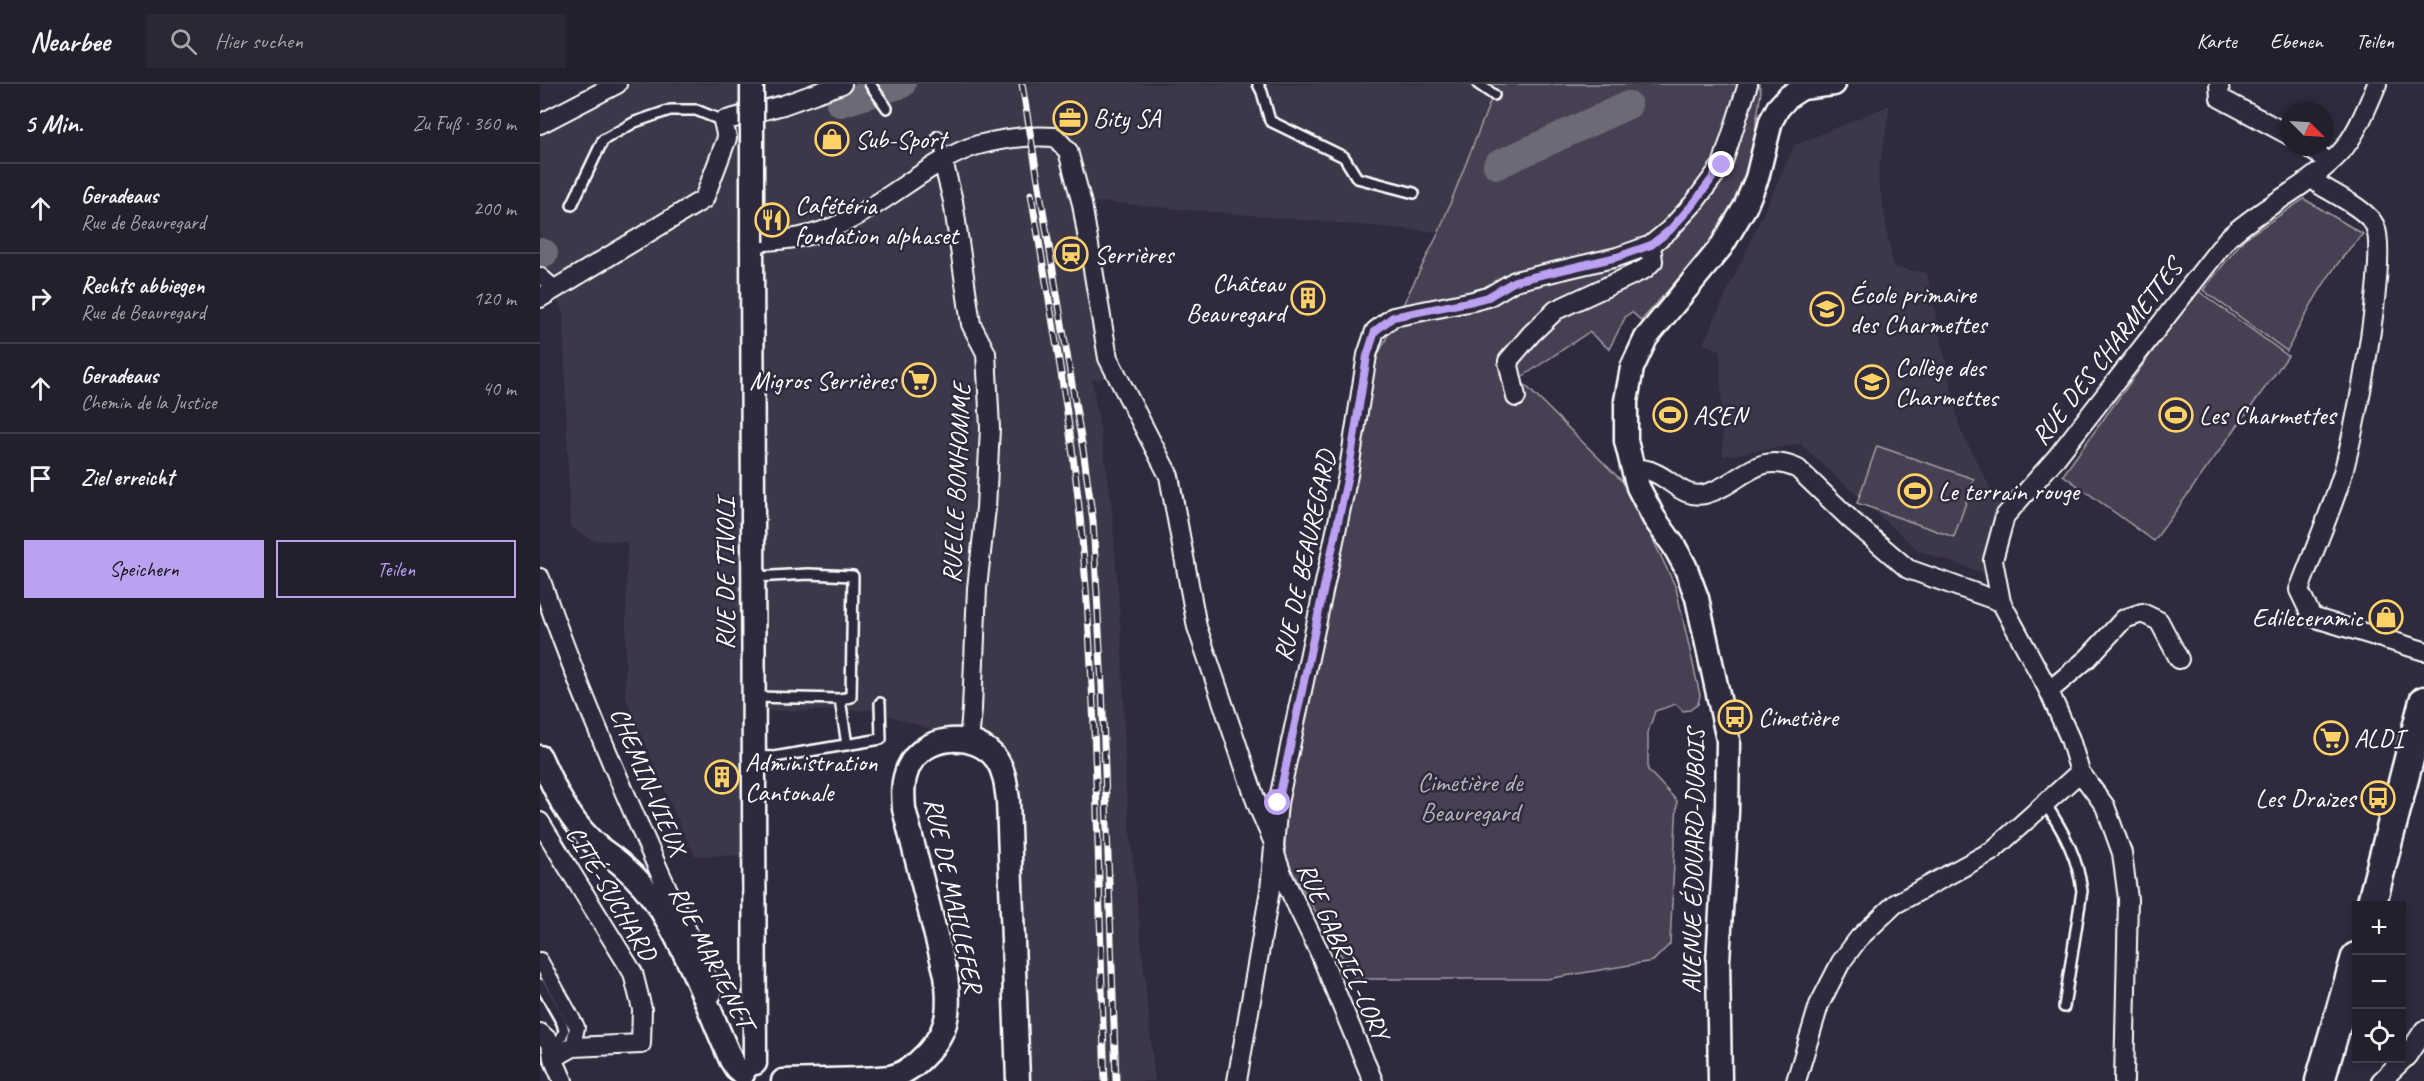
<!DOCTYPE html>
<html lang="de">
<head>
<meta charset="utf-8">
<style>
  body { margin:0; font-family:Caveat,sans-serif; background:#2b2836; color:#f1f3f6 }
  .controls { position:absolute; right:18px; bottom:18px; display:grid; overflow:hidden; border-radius:0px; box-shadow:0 3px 9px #0003 }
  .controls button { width:54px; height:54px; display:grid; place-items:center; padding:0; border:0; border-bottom:2px solid #403e4a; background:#23202e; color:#f1f3f6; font:30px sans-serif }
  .compass { position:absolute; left:1740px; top:18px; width:54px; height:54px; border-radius:50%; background:#23202e; box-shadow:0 3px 9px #0003; rotate:114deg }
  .stop { position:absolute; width:18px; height:18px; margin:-14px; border:4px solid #bca0f2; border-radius:50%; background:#fff }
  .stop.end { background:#bca0f2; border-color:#fff; box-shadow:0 2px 6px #0008 }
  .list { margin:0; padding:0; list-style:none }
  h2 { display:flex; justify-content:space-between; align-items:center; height:78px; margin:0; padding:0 24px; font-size:26px }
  h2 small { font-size:20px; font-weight:400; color:#a3a3aa }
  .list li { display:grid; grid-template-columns:39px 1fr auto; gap:18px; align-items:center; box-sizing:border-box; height:90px; padding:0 24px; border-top:2px solid #403e4a }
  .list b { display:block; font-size:22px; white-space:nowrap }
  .list p { margin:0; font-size:20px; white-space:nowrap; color:#a3a3aa }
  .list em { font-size:20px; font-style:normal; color:#a3a3aa }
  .actions { display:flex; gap:12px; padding:18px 24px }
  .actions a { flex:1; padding:14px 0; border:2px solid #bca0f2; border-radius:0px; text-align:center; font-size:21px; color:#bca0f2 }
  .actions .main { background:#bca0f2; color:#111 }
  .icon { flex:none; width:33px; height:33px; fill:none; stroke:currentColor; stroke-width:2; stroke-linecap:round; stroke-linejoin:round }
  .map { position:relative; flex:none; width:1884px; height:997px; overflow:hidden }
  header { display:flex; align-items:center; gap:36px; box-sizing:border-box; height:84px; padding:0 30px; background:#23202e; border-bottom:2px solid #403e4a }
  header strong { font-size:28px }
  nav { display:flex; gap:33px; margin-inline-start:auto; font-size:21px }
  .search { width:420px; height:54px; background:#2b2836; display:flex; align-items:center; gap:15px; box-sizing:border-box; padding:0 21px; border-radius:0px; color:#a3a3aa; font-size:22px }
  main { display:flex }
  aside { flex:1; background:#23202e }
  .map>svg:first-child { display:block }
</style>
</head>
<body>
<header>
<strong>Nearbee</strong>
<div class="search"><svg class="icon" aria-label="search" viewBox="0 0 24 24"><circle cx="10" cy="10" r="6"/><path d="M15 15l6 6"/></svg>Hier suchen</div>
<nav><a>Karte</a><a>Ebenen</a><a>Teilen</a></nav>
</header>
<main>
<aside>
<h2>5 Min.<small>Zu Fuß · 360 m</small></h2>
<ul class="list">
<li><svg class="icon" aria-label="ahead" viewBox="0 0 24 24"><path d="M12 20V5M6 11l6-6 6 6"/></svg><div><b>Geradeaus</b><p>Rue de Beauregard</p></div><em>200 m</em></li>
<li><svg class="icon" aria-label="right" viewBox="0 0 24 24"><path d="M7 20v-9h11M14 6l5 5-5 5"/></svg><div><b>Rechts abbiegen</b><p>Rue de Beauregard</p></div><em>120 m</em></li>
<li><svg class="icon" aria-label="ahead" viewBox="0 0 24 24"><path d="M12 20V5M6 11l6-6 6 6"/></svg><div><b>Geradeaus</b><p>Chemin de la Justice</p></div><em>40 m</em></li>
<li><svg class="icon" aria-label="arrive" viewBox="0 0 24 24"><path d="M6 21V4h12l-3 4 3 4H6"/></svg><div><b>Ziel erreicht</b></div></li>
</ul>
<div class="actions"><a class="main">Speichern</a><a>Teilen</a></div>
</aside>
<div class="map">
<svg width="1884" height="997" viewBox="0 0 1884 997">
  <rect width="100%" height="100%" fill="#2f2a3d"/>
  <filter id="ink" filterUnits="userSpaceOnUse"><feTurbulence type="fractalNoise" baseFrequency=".0167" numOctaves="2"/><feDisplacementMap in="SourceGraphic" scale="12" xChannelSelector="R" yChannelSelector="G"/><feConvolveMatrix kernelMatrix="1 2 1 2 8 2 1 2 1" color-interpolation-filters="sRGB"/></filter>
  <g filter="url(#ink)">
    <path fill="#3c3749" d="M77,0H212V40L330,0H937L952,12L899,148L561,118L542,121L567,294L552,296L571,412L582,563L586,705L615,997H478L463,688L429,658L332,626L222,627L221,771L155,772L141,744L85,612L87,458L52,456L30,443L23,228L0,176V40Z
      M1350,21L1338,92L1353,183L1387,189L1420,345L1460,423L1444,489L1379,467L1260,360L1183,372L1180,266L1163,260L1255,61Z"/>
    <path fill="#464152" stroke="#a2a0a8" stroke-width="1.5" d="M937,0H1219L1221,7L1212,68L1202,100L1183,144L1101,237L1092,228L1086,232L1069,265L1049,248L979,295L1088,403L1136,504L1160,611L1158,620L1150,626L1143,627L1136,620L1115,627L1108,648V686L1137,717L1130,860L1113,877L1007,895H815L745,775V721L837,273L899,148L952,13Z
      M1764,115L1823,150C1791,182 1767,226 1747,267L1663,206L1704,155Z
      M1657,206L1748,272L1614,457L1523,391Z
      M1337,362L1434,395L1414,453L1317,419Z"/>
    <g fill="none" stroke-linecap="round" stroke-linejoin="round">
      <path stroke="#6d6a77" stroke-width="28" d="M300,19L362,0
        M957,81L1088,21
        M0,168L4,169"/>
      <defs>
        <path id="service" d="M330,0L347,24
          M718,0L722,8L730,37L804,73L817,94L874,109
          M938,0L954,11
          M398,52L403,77
          M32,121L63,56L95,38L130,26H156L183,37
          M214,493L268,490L313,492L311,613L300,615
          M215,613L300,615L307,661
          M215,672L234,673L341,655L340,619
          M1506,721C1524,748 1538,774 1542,807L1524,923
          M0,900L22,939L24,947L15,969"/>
        <path id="pedestrian" d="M0,191L15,204
          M0,876L37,943L33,963"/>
        <path id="minor" d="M1679,0L1680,14L1749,51
          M0,40L77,0
          M1768,63L1790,79
          M403,77L413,117L431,240L446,269L450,344L446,424L437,504L432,625L429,658
          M1773,93L1780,101C1794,110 1828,126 1835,142C1849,174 1814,355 1801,395C1789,432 1773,469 1759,506L1772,533L1884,567
          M212,158C248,156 271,154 305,138C348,118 395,73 438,61C464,54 489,51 515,53L528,67L542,120L568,274L629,392L657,543L717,720L733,757L736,773L743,793L779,867L833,997
          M0,214L164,115L187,54L183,37L243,21L302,0
          M976,313L968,277L991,250L1016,226L1105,185L1113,177L1111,161
          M1093,385C1101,385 1108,385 1115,389C1132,396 1144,415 1165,410C1201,401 1215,365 1258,385L1311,436L1368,485L1461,518
          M0,494C34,594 77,692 120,789C138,829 159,868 172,910
          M1509,607L1548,574L1584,535L1602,529L1619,537L1639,575
          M1540,688L1565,722L1582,769L1588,815L1584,997
          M0,738L93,889L102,925L101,960L33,963L13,974
          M0,949L11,959L13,974L23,997
          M697,997L730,806L738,719L808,391L827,271L835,247L853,233L933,217L948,213L975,197L1077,173L1111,161L1129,146L1154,119L1182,81L1208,0
          M1256,997L1279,921L1301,878L1319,854L1355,820L1452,767L1540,688L1530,655L1509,607L1461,518L1453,476L1465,432L1516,374L1687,155C1722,122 1767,104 1800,69C1817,50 1827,23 1837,0
          M1841,997L1867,972L1884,946"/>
        <path id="tertiary" d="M212,158L215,979
          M0,673C14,704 26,731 50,755C59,765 72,772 82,781C97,794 111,810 121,826C150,873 169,926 191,976L196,984L203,990
          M243,997C278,995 315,997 350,993C360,991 370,985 378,978C408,951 411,930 406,891L364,725C363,710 362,698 368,684C383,650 436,646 457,676C465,688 466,702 468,716L478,997
          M1180,997L1178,877L1187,728L1188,656L1157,514L1145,482L1134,462L1114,434L1098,403L1093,385L1086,357V317L1092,284L1106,254L1181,163L1205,123L1217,94L1231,37L1238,24L1248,13L1262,4L1294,0"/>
        <path id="primary" d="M1831,822L1884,617
          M1780,997L1816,873"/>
      </defs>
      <use href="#service" stroke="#fff" stroke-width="14"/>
      <use href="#pedestrian" stroke="#fff" stroke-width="18"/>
      <use href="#minor" stroke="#fff" stroke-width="22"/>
      <use href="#tertiary" stroke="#fff" stroke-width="27"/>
      <use href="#primary" stroke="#fff" stroke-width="33"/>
      <use href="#service" stroke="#2f2a3d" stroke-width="9"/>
      <use href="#pedestrian" stroke="#2f2a3d" stroke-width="14"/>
      <use href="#minor" stroke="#2f2a3d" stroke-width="18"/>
      <use href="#tertiary" stroke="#2f2a3d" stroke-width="22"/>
      <use href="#primary" stroke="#2f2a3d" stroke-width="28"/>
      <defs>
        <path id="rail" d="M482,0L544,372L553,437L562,602L576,997
          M491,110C509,217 529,324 540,432C558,620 558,809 565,997"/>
      </defs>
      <use href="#rail" stroke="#fff" stroke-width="7"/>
      <use href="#rail" stroke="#2f2a3d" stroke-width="4.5" stroke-dasharray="14" stroke-linecap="butt"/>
      <defs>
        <path id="tertiary-bridge" d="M212,0V158"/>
      </defs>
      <use href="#tertiary-bridge" stroke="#fff" stroke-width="27" stroke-linecap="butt"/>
      <use href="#tertiary-bridge" stroke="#2f2a3d" stroke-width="22"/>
    </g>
  </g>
  <g fill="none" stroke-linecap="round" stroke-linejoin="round" filter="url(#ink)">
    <path stroke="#bca0f2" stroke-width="8" d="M738,719L808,391L827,272L835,247L853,233L933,217L948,213L975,197L1077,173L1111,161L1130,146L1154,119L1182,81"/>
  </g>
  <defs>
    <symbol id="office-ring" viewBox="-11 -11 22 22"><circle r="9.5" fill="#2f2a3d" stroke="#ffd166" stroke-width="1.5"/><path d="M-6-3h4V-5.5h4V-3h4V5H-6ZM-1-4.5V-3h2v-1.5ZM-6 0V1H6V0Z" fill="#ffd166"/></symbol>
    <symbol id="shop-ring" viewBox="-11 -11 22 22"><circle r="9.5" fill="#2f2a3d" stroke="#ffd166" stroke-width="1.5"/><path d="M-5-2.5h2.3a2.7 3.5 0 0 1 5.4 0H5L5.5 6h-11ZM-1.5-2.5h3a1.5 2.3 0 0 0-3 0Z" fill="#ffd166"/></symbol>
    <symbol id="restaurant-ring" viewBox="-11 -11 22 22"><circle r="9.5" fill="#2f2a3d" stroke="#ffd166" stroke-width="1.5"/><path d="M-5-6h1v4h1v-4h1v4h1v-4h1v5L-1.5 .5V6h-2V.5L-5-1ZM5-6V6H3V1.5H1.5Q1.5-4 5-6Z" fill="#ffd166"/></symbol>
    <symbol id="station-ring" viewBox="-11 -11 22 22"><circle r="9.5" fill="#2f2a3d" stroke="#ffd166" stroke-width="1.5"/><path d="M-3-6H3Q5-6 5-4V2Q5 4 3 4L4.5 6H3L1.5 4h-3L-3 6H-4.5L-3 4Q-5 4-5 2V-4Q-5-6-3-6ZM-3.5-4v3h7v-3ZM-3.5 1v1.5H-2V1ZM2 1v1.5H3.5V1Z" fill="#ffd166"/></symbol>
    <symbol id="building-ring" viewBox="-11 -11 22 22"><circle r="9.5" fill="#2f2a3d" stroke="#ffd166" stroke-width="1.5"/><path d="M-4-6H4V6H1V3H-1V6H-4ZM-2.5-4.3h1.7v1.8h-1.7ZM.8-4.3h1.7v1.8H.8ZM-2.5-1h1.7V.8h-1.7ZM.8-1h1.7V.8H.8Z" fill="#ffd166"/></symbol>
    <symbol id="school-ring" viewBox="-11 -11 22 22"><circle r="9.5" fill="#2f2a3d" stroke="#ffd166" stroke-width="1.5"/><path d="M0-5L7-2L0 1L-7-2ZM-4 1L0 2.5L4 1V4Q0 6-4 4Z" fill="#ffd166"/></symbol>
    <symbol id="supermarket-ring" viewBox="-11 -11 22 22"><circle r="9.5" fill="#2f2a3d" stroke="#ffd166" stroke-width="1.5"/><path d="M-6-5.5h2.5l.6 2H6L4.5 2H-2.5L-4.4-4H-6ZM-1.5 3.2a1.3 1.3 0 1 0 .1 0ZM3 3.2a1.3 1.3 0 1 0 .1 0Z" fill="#ffd166"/></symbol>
    <symbol id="stadium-ring" viewBox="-11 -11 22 22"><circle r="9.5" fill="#2f2a3d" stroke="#ffd166" stroke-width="1.5"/><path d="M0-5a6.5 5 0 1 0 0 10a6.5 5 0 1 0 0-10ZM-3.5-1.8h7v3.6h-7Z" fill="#ffd166"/></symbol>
    <symbol id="bus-ring" viewBox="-11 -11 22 22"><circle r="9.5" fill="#2f2a3d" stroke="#ffd166" stroke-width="1.5"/><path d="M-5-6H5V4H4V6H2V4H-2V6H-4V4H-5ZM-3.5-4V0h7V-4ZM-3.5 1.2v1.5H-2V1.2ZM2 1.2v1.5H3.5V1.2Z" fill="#ffd166"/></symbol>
  </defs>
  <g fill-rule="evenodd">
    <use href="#office-ring" x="511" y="15" width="38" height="38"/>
    <use href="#shop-ring" x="273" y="36" width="38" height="38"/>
    <use href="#restaurant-ring" x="213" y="117" width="38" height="38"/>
    <use href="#station-ring" x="512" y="151" width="38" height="38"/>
    <use href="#building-ring" x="749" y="195" width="38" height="38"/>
    <use href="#school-ring" x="1268" y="206" width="38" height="38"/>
    <use href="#supermarket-ring" x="360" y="277" width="38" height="38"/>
    <use href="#school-ring" x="1313" y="279" width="38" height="38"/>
    <use href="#stadium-ring" x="1111" y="312" width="38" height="38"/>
    <use href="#stadium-ring" x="1617" y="312" width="38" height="38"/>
    <use href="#stadium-ring" x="1356" y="388" width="38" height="38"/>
    <use href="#shop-ring" x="1827" y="514" width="38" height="38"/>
    <use href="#bus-ring" x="1176" y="614" width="38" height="38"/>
    <use href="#supermarket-ring" x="1772" y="635" width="38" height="38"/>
    <use href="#building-ring" x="163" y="674" width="38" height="38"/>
    <use href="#bus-ring" x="1819" y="695" width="38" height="38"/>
  </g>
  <g text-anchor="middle" stroke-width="5" stroke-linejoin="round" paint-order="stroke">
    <g font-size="26" fill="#fff" stroke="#2f2a3d" text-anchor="start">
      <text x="553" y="43">Bity SA</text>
      <text x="315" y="64">Sub-Sport</text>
      <text x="255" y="130">Cafétéria<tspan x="255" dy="30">fondation alphaset</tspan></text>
      <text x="554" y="179">Serrières</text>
      <text x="745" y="208" text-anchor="end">Château<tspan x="745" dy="30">Beauregard</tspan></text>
      <text x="1310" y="219">École primaire<tspan x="1310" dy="30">des Charmettes</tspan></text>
      <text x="1355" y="292">Collège des<tspan x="1355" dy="30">Charmettes</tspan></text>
      <text x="356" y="305" text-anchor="end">Migros Serrières</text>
      <text x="1153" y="340">ASEN</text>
      <text x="1659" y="340">Les Charmettes</text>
      <text x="1398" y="416">Le terrain rouge</text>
      <text x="1823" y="542" text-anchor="end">Edileceramic</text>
      <text x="1218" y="642">Cimetière</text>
      <text x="1814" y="663">ALDI</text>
      <text x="205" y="687">Administration<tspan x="205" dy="30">Cantonale</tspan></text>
      <text x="1815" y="723" text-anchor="end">Les Draizes</text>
    </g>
    <g font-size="26" fill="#fff" stroke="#2f2a3d">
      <text transform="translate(1566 268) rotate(-52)" y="9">RUE DES CHARMETTES</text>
      <text transform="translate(416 399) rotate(-87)" y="9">RUELLE BONHOMME</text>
      <text transform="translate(764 472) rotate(-78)" y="9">RUE DE BEAUREGARD</text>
      <text transform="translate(185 490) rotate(-90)" y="9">RUE DE TIVOLI</text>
      <text transform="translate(109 697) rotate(67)" y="9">CHEMIN-VIEUX</text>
      <text transform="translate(1153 777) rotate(-89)" y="9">AVENUE ÉDOUARD-DUBOIS</text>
      <text transform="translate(72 809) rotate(59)" y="9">CITÉ-SUCHARD</text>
      <text transform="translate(414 811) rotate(78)" y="9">RUE DE MAILLEFER</text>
      <text transform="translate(804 867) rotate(66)" y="9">RUE GABRIEL-LORY</text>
      <text transform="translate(172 873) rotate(63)" y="9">RUE MARTENET</text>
    </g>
    <g font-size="26" fill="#b5b3ba" stroke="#2f2a3d">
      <text x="930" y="707">Cimetière de<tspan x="930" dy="30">Beauregard</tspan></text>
    </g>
  </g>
</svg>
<div class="controls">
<button>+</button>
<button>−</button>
<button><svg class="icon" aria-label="locate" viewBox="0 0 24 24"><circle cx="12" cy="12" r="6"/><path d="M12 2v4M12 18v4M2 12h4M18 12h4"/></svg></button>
</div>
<svg class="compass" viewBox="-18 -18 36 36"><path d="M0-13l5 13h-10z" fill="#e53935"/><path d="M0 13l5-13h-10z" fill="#a3a3aa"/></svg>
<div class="stop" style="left:738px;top:719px"></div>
<div class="stop end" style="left:1182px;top:81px"></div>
</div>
</main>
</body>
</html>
